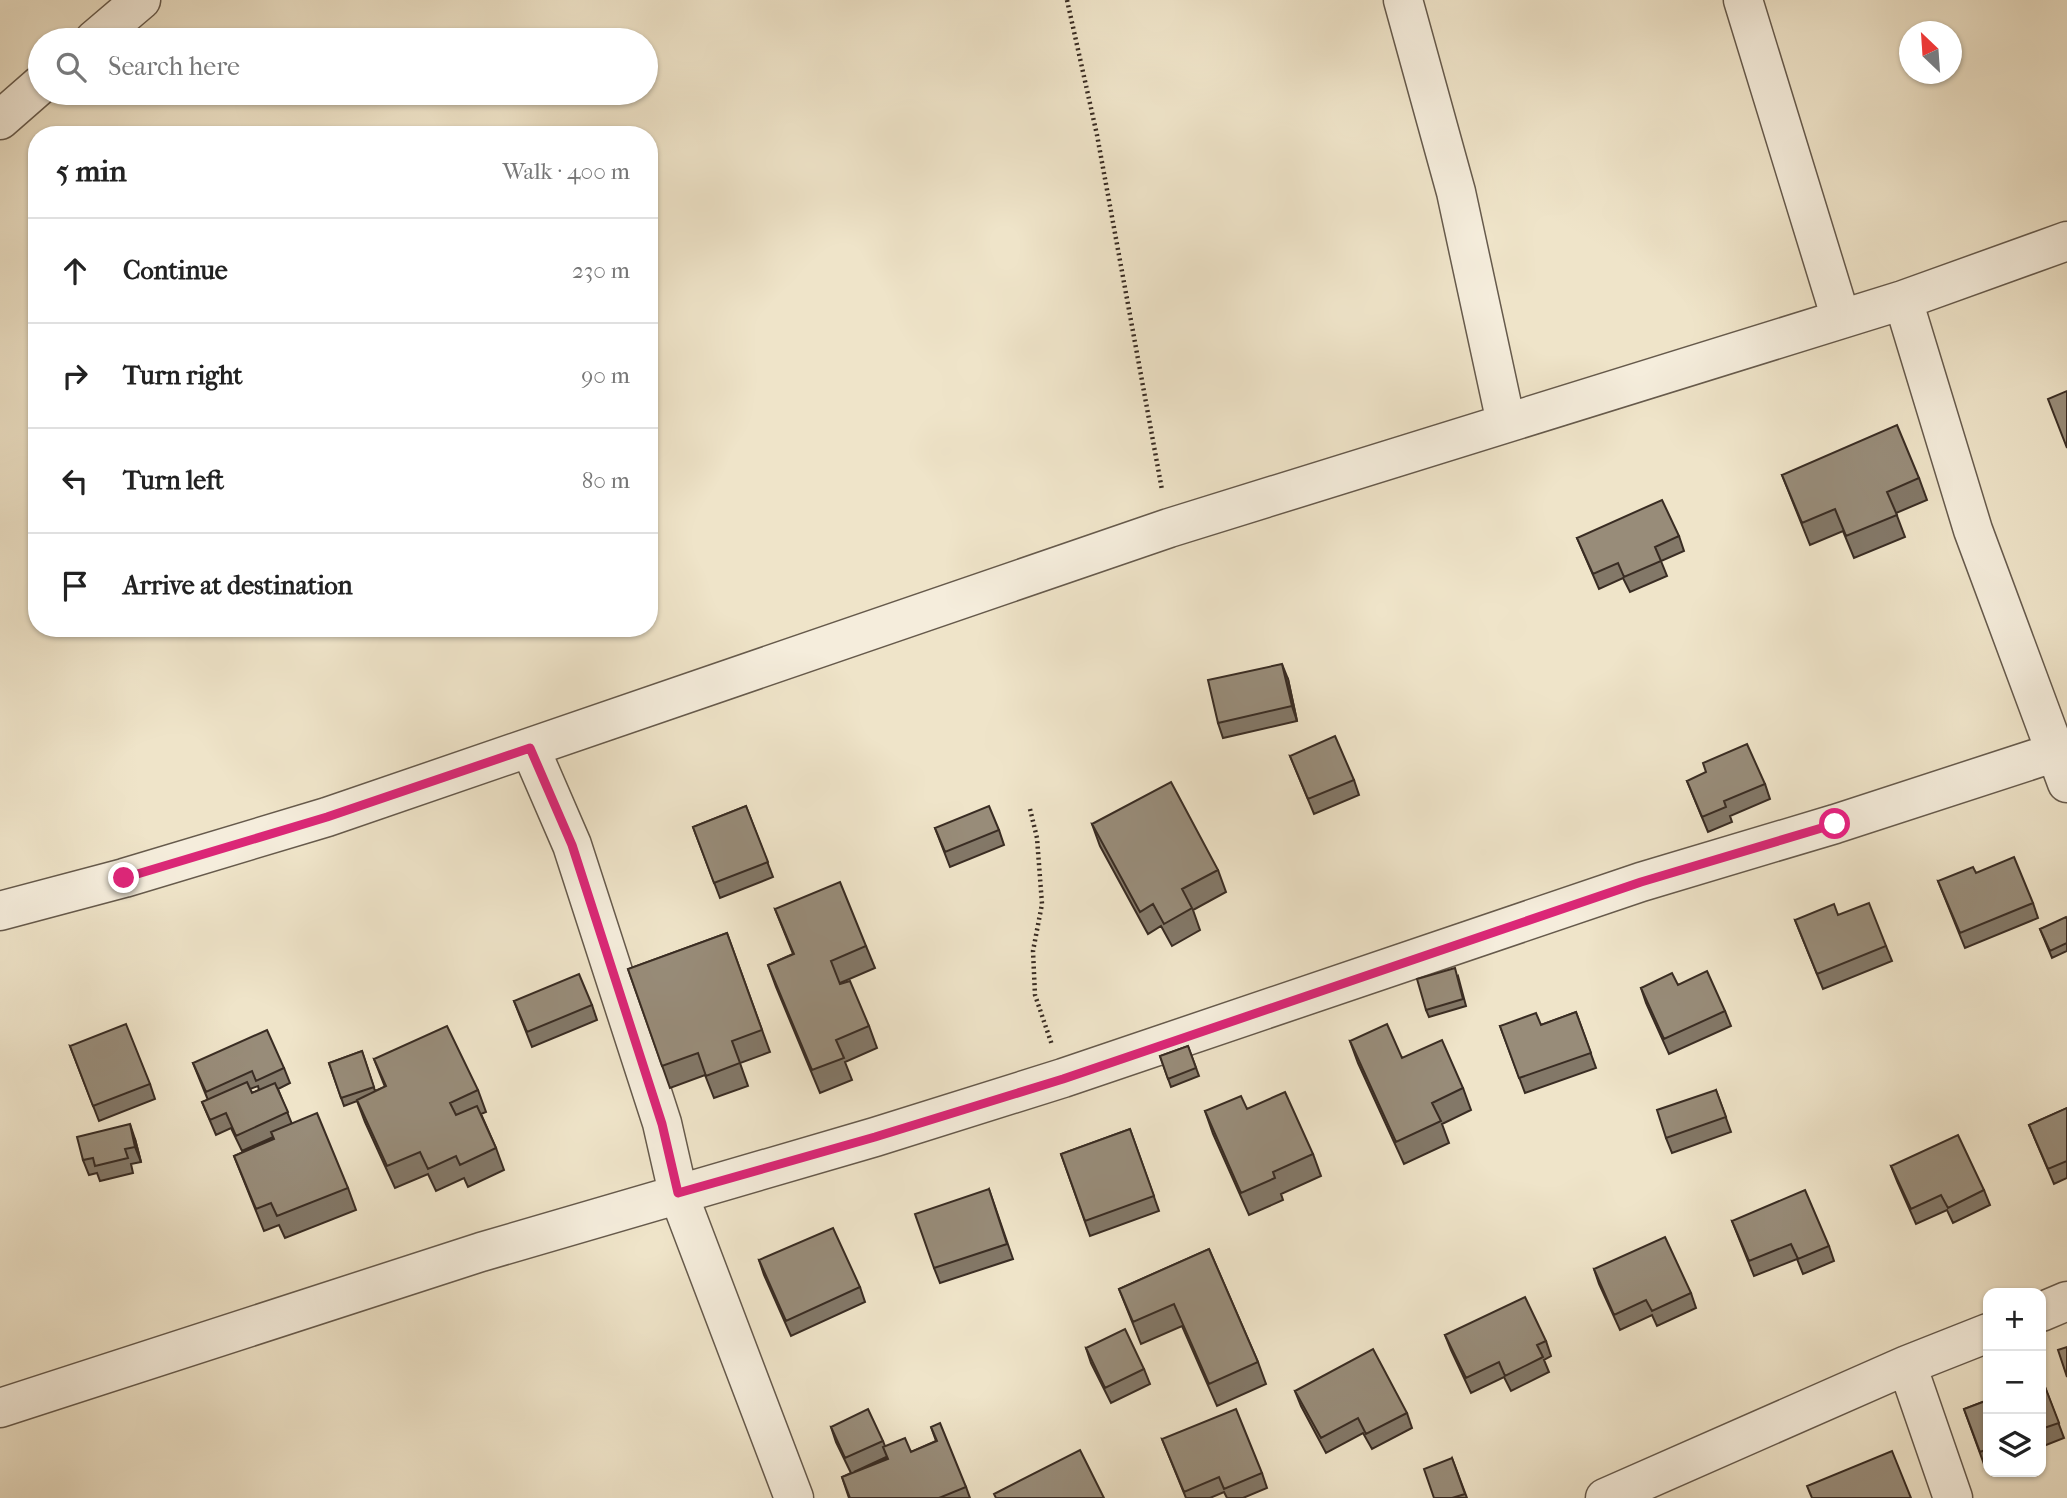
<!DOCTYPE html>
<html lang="en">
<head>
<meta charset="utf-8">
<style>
  body { margin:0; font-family:"IM FELL French Canon",serif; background:#f6f6f6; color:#222 }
  .controls { position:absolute; right:21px; bottom:21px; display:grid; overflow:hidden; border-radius:14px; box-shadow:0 2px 5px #0004 }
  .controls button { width:63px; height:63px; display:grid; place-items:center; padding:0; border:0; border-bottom:2px solid #e0e0e0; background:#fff; color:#222; font:35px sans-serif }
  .compass { position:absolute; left:1899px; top:21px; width:63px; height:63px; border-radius:50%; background:#fff; box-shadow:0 2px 5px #0004; rotate:335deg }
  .stop { position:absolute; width:21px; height:21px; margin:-16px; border:5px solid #db2777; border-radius:50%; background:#fff }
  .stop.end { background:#db2777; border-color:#fff; box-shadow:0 2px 7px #0008 }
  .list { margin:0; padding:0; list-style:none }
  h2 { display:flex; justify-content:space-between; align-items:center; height:91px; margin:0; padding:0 28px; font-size:30px }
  h2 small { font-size:23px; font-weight:400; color:#767676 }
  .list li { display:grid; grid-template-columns:46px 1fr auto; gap:21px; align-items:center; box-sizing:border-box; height:105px; padding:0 28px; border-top:2px solid #e0e0e0 }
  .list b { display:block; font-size:26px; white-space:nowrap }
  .list em { font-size:23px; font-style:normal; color:#767676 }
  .icon { flex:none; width:38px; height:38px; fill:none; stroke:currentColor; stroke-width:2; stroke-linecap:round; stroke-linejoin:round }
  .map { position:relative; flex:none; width:2067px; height:1498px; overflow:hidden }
  .search { position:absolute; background:#fff; box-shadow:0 2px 5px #0004; left:28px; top:28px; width:630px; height:77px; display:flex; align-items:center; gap:18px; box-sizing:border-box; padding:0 24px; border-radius:38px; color:#767676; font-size:26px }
  .panel { position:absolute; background:#fff; box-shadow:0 2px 5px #0004; left:28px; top:126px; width:630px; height:511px; border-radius:28px }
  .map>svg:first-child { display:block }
</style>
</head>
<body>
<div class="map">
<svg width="2067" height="1498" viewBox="0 0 2067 1498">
  <rect width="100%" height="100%" fill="#efe4c9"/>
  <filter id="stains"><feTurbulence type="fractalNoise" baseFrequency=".00286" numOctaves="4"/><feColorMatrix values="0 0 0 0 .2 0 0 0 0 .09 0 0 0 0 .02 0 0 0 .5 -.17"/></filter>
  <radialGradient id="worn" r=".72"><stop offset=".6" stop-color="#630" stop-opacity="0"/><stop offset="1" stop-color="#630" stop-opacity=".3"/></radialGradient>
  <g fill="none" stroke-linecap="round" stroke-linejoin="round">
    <defs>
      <path id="minor" d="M1403,0L1456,192L1506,423
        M1743,0L1841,319
        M94,40L141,0
        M0,120L40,85
        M1903,300L1973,530L2067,783
        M530,748L572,845L662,1123L678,1193L794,1498
        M0,911L124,878L327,817L1169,528L1903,300L2067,241
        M2041,1312L2067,1301
        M1907,1365L1953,1498
        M0,1408L481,1252L875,1137L1063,1078L1641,882L1835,824L2056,752
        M1605,1498L1907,1365L1988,1333"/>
    </defs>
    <use href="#minor" stroke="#665a4c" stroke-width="41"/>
    <path stroke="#392c23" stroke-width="4.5" stroke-dasharray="2 3.5" stroke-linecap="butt" d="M1067,0L1097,135L1162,490
      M1030,809L1037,838L1042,904L1033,951L1035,995L1052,1045"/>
    <use href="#minor" stroke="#f5eddc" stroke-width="38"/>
  </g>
  <path fill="#837868" stroke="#392c23" stroke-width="2" fill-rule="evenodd" d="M1782,475L1919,478L1927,500L1896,513L1905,537L1854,558L1843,531L1810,545Z
    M1679,536L1684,551L1661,561L1667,576L1630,592L1623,578L1599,589L1577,538Z
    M1288,679L1297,721L1223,738L1218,723Z
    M1290,756L1354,780L1359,795L1314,814Z
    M1687,781L1765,784L1770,799L1730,816L1732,822L1708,832Z
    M746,806L773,877L720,898L693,827Z
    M1092,824L1218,870L1226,892L1193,910L1200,930L1172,946L1161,926L1148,934L1100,846Z
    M935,828L999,830L1004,845L950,867Z
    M1938,881L2033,903L2038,918L1965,948Z
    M775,909L866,946L875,968L840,983L869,1026L877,1048L845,1062L852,1080L820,1093L776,987L768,965L793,954Z
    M2067,919V951L2052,958L2040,929Z
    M1795,920L1886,946L1892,961L1823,989Z
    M727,933L770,1052L740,1063L748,1086L714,1098L705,1075L670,1088L628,969Z
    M1458,976L1466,1006L1429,1017L1426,1010Z
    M1678,985L1725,1011L1731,1026L1669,1054L1646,1003L1641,988Z
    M514,1001L592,1005L597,1020L532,1047Z
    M1576,1012L1596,1068L1525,1093L1500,1026L1541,1025Z
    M1350,1041L1402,1058L1463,1088L1471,1110L1442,1124L1449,1143L1404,1164L1358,1063Z
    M70,1046L150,1084L155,1099L99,1121Z
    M1188,1046L1199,1076L1171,1087L1160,1056Z
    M362,1051L375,1091L385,1087L374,1059L478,1090L486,1112L481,1114L496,1148L504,1170L468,1187L464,1178L436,1191L428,1174L395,1188L365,1122L357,1101L344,1106L329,1063Z
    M193,1063L284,1068L290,1083L278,1089L292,1124L348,1188L356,1210L285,1238L279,1225L264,1231L234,1156L274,1139L273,1137L242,1151L231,1128L216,1135L202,1102L208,1100ZM258,1086L259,1090L252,1093L250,1089Z
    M1716,1090L1731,1132L1672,1153L1666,1138Z
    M2067,1108V1178L2054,1184L2029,1125Z
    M1247,1109L1313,1154L1321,1176L1281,1194L1283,1200L1249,1215L1213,1134L1205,1111Z
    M1130,1129L1159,1211L1090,1236L1061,1154Z
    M135,1139L141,1162L131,1164L133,1173L100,1181L97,1173L89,1175L83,1160Z
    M1891,1166L1984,1190L1990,1205L1953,1223L1947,1210L1916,1224L1897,1181Z
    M989,1189L1013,1259L940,1283L934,1268Z
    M1732,1221L1829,1246L1834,1261L1803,1274L1797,1259L1754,1276Z
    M1209,1249L1258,1362L1266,1384L1217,1406L1182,1326L1141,1344L1119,1289Z
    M759,1260L860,1287L865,1302L791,1336L764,1275Z
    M1594,1269L1691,1293L1696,1308L1657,1326L1652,1315L1620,1330L1599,1284Z
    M1445,1335L1546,1341L1551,1356L1544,1360L1549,1372L1511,1391L1504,1377L1471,1393L1451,1350Z
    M1086,1348L1144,1369L1150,1384L1111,1403L1091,1363Z
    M2042,1379L2064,1438L2041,1447V1380Z
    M1295,1391L1407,1413L1412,1428L1372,1449L1363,1433L1326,1453L1301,1406Z
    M1988,1400V1466L1985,1467L1964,1409Z
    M831,1427L883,1441L885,1446L911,1452L936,1441L931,1427L966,1487L970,1498H849L842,1477L851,1473L836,1442ZM886,1457L887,1459L854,1472Z
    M1162,1439L1262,1473L1267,1488L1243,1498H1227L1224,1492L1210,1498H1186Z
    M1452,1458L1467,1498H1434Z"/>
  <path fill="#6a6255" stroke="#392c23" stroke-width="2" d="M1282,664L1288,679L1297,721L1292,706Z
    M130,1124L135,1139L141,1162L135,1147Z"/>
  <path fill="#988c79" stroke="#392c23" stroke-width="2" d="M2067,391V448L2048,399Z
    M1897,425L1919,478L1887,492L1897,515L1846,536L1835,509L1802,523L1782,475Z
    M1662,500L1679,536L1655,547L1661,561L1624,577L1618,563L1593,574L1577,538Z
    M1282,664L1292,706L1218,723L1208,680Z
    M1335,736L1354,780L1308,799L1290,756Z
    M1747,744L1765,784L1724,801L1726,807L1702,817L1687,781L1706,772L1703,763Z
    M1171,782L1218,870L1182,889L1192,908L1164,924L1153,904L1140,912L1092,824Z
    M746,806L768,862L714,883L693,827Z
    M989,806L999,830L945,852L935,828Z
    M2014,857L2033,903L1960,933L1938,881L1973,867L1976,873Z
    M840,882L866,946L831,961L840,984L850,981L869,1026L836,1040L844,1058L812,1070L768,965L794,954L775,909Z
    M1869,903L1886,946L1817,974L1795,920L1834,904L1838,915Z
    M2066,917L2067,919V943L2050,951L2040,929Z
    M727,933L762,1030L732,1041L740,1063L706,1076L698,1053L662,1066L628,969Z
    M1455,968L1463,999L1426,1010L1417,979Z
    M1707,971L1725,1011L1664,1039L1641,988L1672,973L1678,985Z
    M579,974L592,1005L527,1032L514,1001Z
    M1576,1012L1591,1053L1519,1078L1500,1026L1536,1013L1541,1025Z
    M126,1024L150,1084L93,1106L70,1046Z
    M1387,1024L1402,1058L1442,1040L1463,1088L1432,1103L1441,1121L1396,1142L1350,1041Z
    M447,1026L478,1090L450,1103L456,1115L477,1106L496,1148L460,1165L456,1156L428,1169L420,1152L387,1166L357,1100L386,1086L374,1059Z
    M267,1030L284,1068L256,1081L252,1071L206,1092L193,1063Z
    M1188,1046L1196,1068L1168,1079L1160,1056Z
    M362,1051L374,1087L341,1098L329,1063Z
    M247,1082L252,1093L275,1083L288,1112L236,1136L226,1113L210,1120L202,1102Z
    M1716,1090L1726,1117L1666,1138L1657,1110Z
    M1285,1092L1313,1154L1273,1172L1275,1178L1241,1193L1205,1111L1241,1096L1247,1109Z
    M2067,1108V1161L2048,1169L2029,1125Z
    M317,1113L348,1188L277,1216L271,1203L256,1209L234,1156L274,1139L271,1132Z
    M130,1124L135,1147L125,1149L128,1158L95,1166L93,1158L83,1160L77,1137Z
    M1130,1129L1154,1196L1085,1221L1061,1154Z
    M1958,1135L1984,1190L1948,1208L1941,1195L1911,1209L1891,1166Z
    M989,1189L1007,1244L934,1268L915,1214Z
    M1805,1190L1829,1246L1798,1259L1791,1244L1749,1261L1732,1221Z
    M833,1228L860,1287L786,1321L759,1260Z
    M1665,1237L1691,1293L1652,1311L1646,1300L1614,1315L1594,1269Z
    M1209,1249L1258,1362L1209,1384L1174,1304L1133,1322L1119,1289Z
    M1525,1297L1546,1341L1537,1345L1543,1357L1505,1376L1499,1362L1466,1378L1445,1335Z
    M1125,1329L1144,1369L1105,1388L1086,1348Z
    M2067,1347V1377L2058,1350Z
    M1373,1349L1407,1413L1366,1434L1358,1418L1321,1438L1295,1391Z
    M2042,1379L2059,1423L2041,1429V1380Z
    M1988,1400V1449L1980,1452L1964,1409Z
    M868,1409L883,1441L845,1458L831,1427Z
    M1236,1409L1262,1473L1224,1489L1219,1477L1184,1492L1162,1439Z
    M940,1423L966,1487L939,1498H850L842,1477L888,1459L883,1447L905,1438L911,1452L937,1441L931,1427Z
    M1080,1450L1104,1498H996L994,1494Z
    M1892,1451L1911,1498H1812L1807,1486Z
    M1452,1458L1465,1494L1452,1498H1434L1424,1469Z"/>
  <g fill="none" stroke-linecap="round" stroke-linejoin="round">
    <path stroke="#db2777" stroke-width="9" d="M124,878L327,817L530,748L572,845L662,1124L678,1193L875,1137L1063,1079L1641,882L1835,824"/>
  </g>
  <rect width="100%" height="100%" filter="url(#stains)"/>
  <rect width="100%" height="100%" fill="url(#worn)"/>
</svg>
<div class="controls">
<button>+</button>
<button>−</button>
<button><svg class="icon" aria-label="layers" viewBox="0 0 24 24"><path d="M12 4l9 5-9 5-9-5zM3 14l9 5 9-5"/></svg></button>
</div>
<svg class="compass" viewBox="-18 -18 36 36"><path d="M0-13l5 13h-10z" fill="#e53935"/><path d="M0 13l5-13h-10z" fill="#767676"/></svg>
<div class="stop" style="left:1835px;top:824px"></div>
<div class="stop end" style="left:124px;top:878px"></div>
<div class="search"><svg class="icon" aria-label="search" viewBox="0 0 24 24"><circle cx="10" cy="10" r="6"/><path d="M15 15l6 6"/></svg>Search here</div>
<section class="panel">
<h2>5 min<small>Walk · 400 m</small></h2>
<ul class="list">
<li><svg class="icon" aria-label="ahead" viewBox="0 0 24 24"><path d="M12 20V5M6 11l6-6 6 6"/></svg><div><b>Continue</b></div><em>230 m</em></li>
<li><svg class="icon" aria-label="right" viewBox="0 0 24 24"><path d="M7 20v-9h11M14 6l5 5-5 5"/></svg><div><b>Turn right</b></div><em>90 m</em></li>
<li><svg class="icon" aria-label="left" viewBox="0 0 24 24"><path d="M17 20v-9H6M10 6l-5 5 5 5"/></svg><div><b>Turn left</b></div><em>80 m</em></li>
<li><svg class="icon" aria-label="arrive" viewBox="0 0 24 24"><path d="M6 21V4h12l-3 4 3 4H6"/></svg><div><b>Arrive at destination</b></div></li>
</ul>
</section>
</div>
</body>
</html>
